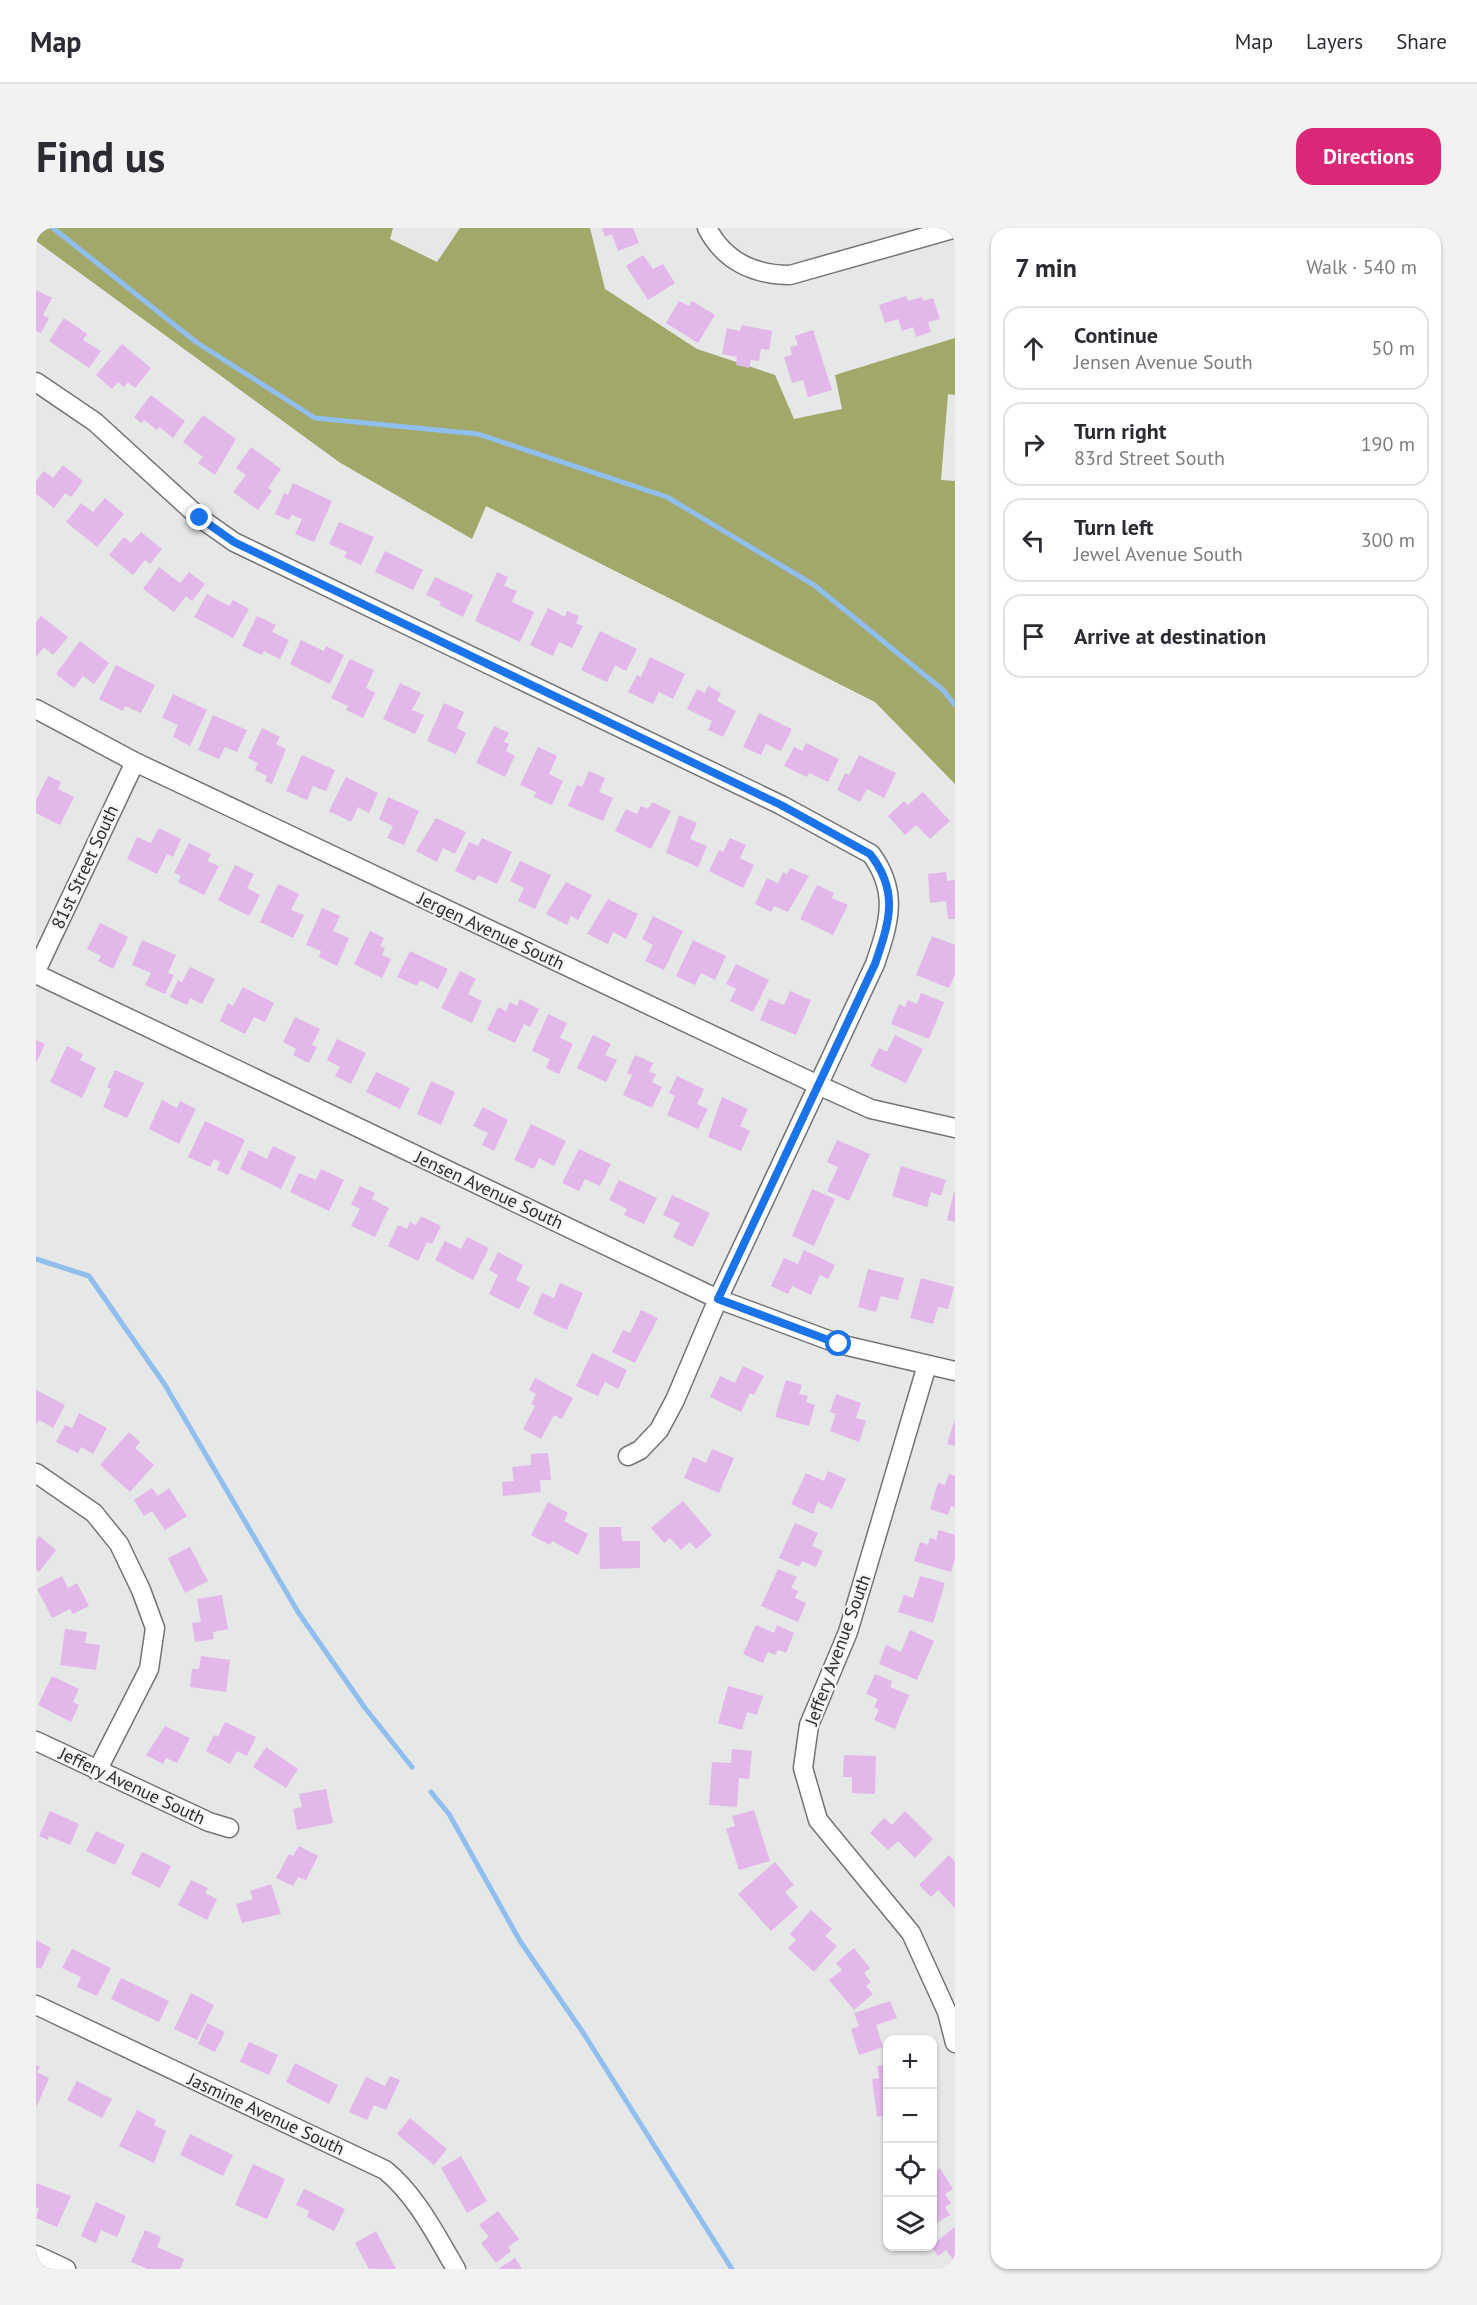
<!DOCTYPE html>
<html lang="en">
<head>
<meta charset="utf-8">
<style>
  body { margin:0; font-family:"PT Sans",sans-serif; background:#f2f2f3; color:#2b2b33 }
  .controls { position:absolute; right:18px; bottom:18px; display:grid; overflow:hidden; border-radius:12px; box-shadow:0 2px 4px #0004 }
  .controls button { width:54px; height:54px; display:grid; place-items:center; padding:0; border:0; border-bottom:2px solid #e1e1e2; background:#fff; color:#2b2b33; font:30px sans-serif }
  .stop { position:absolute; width:18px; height:18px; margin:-14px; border:4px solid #1a73e8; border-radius:50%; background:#fff }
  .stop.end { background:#1a73e8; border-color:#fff; box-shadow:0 2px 6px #0008 }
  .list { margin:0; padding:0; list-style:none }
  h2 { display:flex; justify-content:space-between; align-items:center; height:78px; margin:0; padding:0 24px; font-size:26px }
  h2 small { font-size:20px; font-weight:400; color:#7c7c81 }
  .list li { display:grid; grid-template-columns:39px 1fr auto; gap:18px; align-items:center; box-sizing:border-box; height:84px; margin:0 12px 12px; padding:0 12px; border:2px solid #e1e1e2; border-radius:18px }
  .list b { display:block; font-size:22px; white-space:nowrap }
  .list p { margin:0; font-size:20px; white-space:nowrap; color:#7c7c81 }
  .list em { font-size:20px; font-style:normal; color:#7c7c81 }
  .icon { flex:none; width:33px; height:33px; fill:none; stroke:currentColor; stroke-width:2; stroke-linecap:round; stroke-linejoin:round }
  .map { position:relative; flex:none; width:919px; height:2041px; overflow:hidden; border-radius:18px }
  header { display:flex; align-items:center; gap:36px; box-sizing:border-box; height:84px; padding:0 30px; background:#fff; border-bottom:2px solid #e1e1e2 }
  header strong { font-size:28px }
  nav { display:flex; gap:33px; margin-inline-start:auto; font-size:21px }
  .intro { display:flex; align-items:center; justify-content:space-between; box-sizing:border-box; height:144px; padding:0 36px }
  h1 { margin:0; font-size:42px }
  .button { padding:15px 27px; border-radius:18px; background:#db2777; color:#fff; font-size:21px; font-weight:700 }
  main { display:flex; gap:36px; padding:0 36px }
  aside { flex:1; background:#fff; border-radius:18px; box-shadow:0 2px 4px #0004 }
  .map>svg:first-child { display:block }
</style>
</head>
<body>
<header>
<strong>Map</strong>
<nav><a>Map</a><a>Layers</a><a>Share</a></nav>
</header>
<div class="intro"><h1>Find us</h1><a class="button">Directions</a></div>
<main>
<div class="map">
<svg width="919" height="2041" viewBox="0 0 919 2041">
  <rect width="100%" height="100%" fill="#e6e7e7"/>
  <path fill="#a1a869" d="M0,0H357L354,11L401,34L424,0H554L569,61L661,121L739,147L758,191L806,181L799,147L919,110V167L912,166L905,252L919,253V556L839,474L450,278L436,311L303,234L0,13Z"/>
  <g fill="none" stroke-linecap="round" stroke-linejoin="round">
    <path stroke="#90beee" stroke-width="5" d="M17,0L160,114L279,190L442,206L631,269L778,357L907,462L919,477
      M0,1031L53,1048L129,1157L262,1384L329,1480L376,1539
      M395,1564L413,1586L484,1713L548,1806L696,2041"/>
  </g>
  <path fill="#e3b7ea" d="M566,0H597L603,15L582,23L576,6L569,9Z
    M607,27L617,41L627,36L639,55L612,72L590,38Z
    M0,62L16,70L7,87L13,90L5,105L0,103Z
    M870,68L872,73L886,69L887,73L897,70L904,91L892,94L895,104L880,109L877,99L866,103L862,91L849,95L843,77Z
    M643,73L653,78L656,73L679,87L662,115L630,95Z
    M28,90L51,106L47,112L65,123L53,140L13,113Z
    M706,97L736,103L733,122L725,121L723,133L715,132L713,140L700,137L701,129L686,126L691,100L704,103Z
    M777,102L796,162L772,169L767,152L756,155L748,129L756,127L754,119L762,117L759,108Z
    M86,116L115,140L99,160L92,154L88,159L82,154L76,161L60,147Z
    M115,167L149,193L137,210L123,199L121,202L108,192L105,195L98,189Z
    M167,187L200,211L179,247L162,235L167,229L147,214Z
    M215,219L245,241L232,260L236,263L222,282L197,264L210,247L200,240Z
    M27,237L47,253L35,269L29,265L18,280L0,266V253L8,243L17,250Z
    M257,255L296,273L278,314L259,306L266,291L256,287L253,292L239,286L248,265L252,267Z
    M69,270L88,286L61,319L30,294L45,275L57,284Z
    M303,294L338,309L325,337L308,329L311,324L293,316Z
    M105,304L126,321L114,336L109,332L97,347L73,327L88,309L95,315Z
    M349,323L387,342L377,362L339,344Z
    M123,339L144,355L153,344L169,356L156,373L150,368L138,384L107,361Z
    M461,344L472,349L468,358L481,363L476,374L498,384L484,414L439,393Z
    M399,349L437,367L427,389L403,377L405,374L390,367Z
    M171,366L193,378L197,372L213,381L197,410L158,389Z
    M512,380L529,389L531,383L543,388L540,395L547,398L536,420L523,414L517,428L494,417Z
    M5,388L32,409L17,427L8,419L0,429V394Z
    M221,388L240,397L236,404L253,412L244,431L228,423L226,427L206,418Z
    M564,403L601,421L590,443L579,437L571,454L545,442Z
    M265,412L288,423L290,418L308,427L294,456L254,436Z
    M44,413L73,435L58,456L47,448L38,460L20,446Z
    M614,429L649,446L637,471L623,464L617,476L592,464L601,447L605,449Z
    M314,431L338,442L330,460L339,465L327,490L310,482L312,478L295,470Z
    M80,437L119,457L105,485L89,478L87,483L63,471Z
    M364,455L385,465L376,482L388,487L379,506L347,491Z
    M672,458L685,465L681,473L700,483L687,509L672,502L676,493L651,481L661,461L669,465Z
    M137,466L171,482L154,518L137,509L142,497L126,490Z
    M408,475L428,484L421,500L430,505L420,526L391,513Z
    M723,485L756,501L745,523L730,516L725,527L707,519Z
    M177,487L211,502L201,524L189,519L183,531L162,522Z
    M458,498L473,505L468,514L473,516L470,523L479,528L469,549L440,535Z
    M226,500L244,509L240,516L250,521L236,556L229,553L231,548L219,542L222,535L212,530Z
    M770,515L803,531L792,554L773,545L771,549L748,538L758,519L766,523Z
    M502,519L521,528L513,546L527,553L516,577L498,569L500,564L484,557Z
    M266,527L299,542L290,563L277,558L271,572L250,563Z
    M823,527L860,545L848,570L831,561L824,574L801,562L809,545L813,547Z
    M553,543L569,550L563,564L577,570L567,593L532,578L541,557L546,559Z
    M12,548L25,554L22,561L38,569L24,597L0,585V572Z
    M310,549L342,565L333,585L322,579L315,594L293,583Z
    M887,564L914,593L894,611L880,597L869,607L852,588L868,573L872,577Z
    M352,569L383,583L368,617L351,610L357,598L343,591Z
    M616,574L635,583L615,621L579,603L590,581L601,586L605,578L612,581Z
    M643,587L661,595L654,611L671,618L662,639L630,625Z
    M400,590L430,604L419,626L407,620L401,634L380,623Z
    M123,600L145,611L137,629L131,626L121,646L91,631L101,609L115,615Z
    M446,610L476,624L461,656L442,647L439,653L419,643L433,614L442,618Z
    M694,610L710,617L704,630L718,637L707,660L673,643L683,622L687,624Z
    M153,615L175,626L171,633L183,638L168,667L142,654L145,648L138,645Z
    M484,633L515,647L499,681L482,673L488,660L474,653Z
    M199,637L218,646L211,660L224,667L213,688L182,672Z
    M754,640L773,648L752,684L738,678L735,684L719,676L731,650L742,655L747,644L751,646Z
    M910,644L911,653L919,652V691H912L910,673L894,675L892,646Z
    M530,654L556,667L542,692L535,688L531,697L510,686Z
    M242,656L263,666L255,682L268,687L257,710L224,694Z
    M781,657L798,665L796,670L812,677L797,707L764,691Z
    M572,671L602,686L590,711L577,704L572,716L551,706Z
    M286,680L304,688L297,703L313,710L301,738L283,729L285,723L270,717Z
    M617,688L647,703L628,742L609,733L617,717L606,711Z
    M64,695L92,709L77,741L62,733L65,728L51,721Z
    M334,703L348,710L344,718L349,720L346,727L355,731L346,750L318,736Z
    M896,708L919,717V746L913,760L880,747Z
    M106,712L140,727L132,745L138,747L129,766L109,757L115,745L96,737Z
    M657,712L690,728L679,752L665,745L659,757L640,748Z
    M374,723L412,741L402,761L384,752L381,758L361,749Z
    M700,736L733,752L717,784L694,773L700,761L690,756Z
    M154,739L179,751L166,776L154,770L151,777L134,769L142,752L146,754Z
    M424,743L440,751L432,766L446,773L436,795L405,780Z
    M207,759L238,775L229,794L218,789L209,806L184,793L192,775L197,778Z
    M754,763L775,772L760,807L724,792L733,771L748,777Z
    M885,765L908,774L893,811L855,796L863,776L869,779L872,772L881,776Z
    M484,771L503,781L494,799L488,796L479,815L451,802L462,779L470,783L474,774L481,778Z
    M512,786L531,795L524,810L537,816L523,846L510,840L514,831L496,823Z
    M259,789L284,801L276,817L281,819L273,835L257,827L260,821L247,814Z
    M557,807L575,816L569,827L581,832L570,854L541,840Z
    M859,807L887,821L870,855L834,838L843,820L851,824Z
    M301,811L330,825L315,856L299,848L304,839L291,832Z
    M0,812L9,816L0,835Z
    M31,818L47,826L44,832L60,840L46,870L14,854Z
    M599,827L617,835L613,844L620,846L616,854L626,859L616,880L587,867L596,847L591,845Z
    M79,842L108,855L91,890L67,879L75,861L71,859Z
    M340,844L374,860L364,881L330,864Z
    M641,848L668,861L661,876L672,881L662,901L631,887L639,868L633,865Z
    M395,853L419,864L405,897L381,886Z
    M686,869L712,881L704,898L714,903L705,923L672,909Z
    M126,872L141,880L144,873L160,881L143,916L113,901Z
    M447,879L472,892L458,923L446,917L452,905L437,898Z
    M169,893L209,912L192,947L181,942L184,934L178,931L174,939L152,929Z
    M495,896L530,913L518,938L503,930L498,941L478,932Z
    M801,912L834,926L813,973L791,963L802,939L791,934Z
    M237,918L260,929L245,961L204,941L213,922L231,931Z
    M543,921L575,936L564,958L549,951L543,963L526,955Z
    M865,938L910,952L905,968L895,964L891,979L856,968Z
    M285,941L308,952L293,983L254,964L263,945L280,952Z
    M583,952L621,970L608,996L588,987L591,981L573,972Z
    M324,958L339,965L336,971L353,980L339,1009L315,998L324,981L315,976Z
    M776,961L799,971L778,1018L756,1008Z
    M918,964H919V994L911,992Z
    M636,967L674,985L657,1019L637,1009L644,995L627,987Z
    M385,988L405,998L396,1016L391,1014L382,1033L352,1018L362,997L371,1001L374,994L380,997Z
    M431,1009L453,1020L437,1052L399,1032L409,1013L425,1021Z
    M768,1022L799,1037L792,1051L784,1047L775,1067L756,1058L752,1066L735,1058L748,1030L762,1036Z
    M462,1024L487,1037L480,1052L494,1059L483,1081L453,1066L462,1047L453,1042Z
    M832,1041L868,1050L862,1072L845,1068L840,1084L822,1079Z
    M885,1050L918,1059L912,1081L902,1079L897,1096L874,1090Z
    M524,1055L547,1065L531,1102L497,1086L506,1065L518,1070Z
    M605,1082L622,1090L599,1135L576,1124L587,1102L594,1105Z
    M556,1125L591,1142L582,1161L569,1154L562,1168L540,1158Z
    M707,1138L728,1148L718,1167L714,1165L705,1184L674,1169L684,1148L699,1155Z
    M499,1150L537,1170L526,1191L518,1187L505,1211L487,1201L499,1178L495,1176L500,1166L493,1162Z
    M750,1152L766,1157L763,1166L772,1168L770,1174L779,1177L773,1198L739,1189Z
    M0,1162L29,1177L17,1200L3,1192L0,1197Z
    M800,1166L825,1175L820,1190L830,1193L823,1214L794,1203L800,1186L794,1184Z
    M43,1185L71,1200L57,1226L45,1219L42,1225L20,1214L29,1197L36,1200Z
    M919,1191V1218L911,1216Z
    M93,1204L104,1214L99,1220L118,1237L94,1264L64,1237Z
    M676,1221L698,1230L683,1265L648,1250L657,1229L670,1235Z
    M512,1225L515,1252H504L505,1264L467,1268L466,1254L478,1253L476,1239L495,1237V1226Z
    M792,1243L810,1251L796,1281L782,1274L777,1286L755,1276L770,1245L788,1253Z
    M913,1246L919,1248V1279L915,1278L912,1287L894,1281L902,1255L909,1257Z
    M116,1260L122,1268L133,1260L151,1288L129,1302L116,1283L108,1288L98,1272Z
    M647,1273L676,1307L660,1321L654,1314L645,1322L634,1310L628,1315L615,1300Z
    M512,1274L532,1285L528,1293L552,1306L542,1327L516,1313L514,1317L495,1307Z
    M759,1295L782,1305L776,1318L787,1323L780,1339L766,1333L763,1339L743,1330Z
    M563,1299H585L586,1313H604V1340L564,1341Z
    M903,1302L919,1307V1330L915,1344L878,1333L884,1314L892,1317L894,1310L900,1312Z
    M3,1308L20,1322L3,1344L0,1341V1312Z
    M154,1319L172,1353L149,1365L132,1330Z
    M742,1341L761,1349L755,1360L762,1363L759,1370L770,1375L762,1394L725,1378Z
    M26,1348L32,1360L41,1355L53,1378L37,1386L34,1381L16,1390L1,1361Z
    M884,1348L909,1355L897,1395L862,1384L868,1367L877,1370Z
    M186,1367L192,1401L177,1404L178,1411L159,1414L156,1395L165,1394L161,1371Z
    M720,1397L738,1405L741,1397L758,1405L750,1425L742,1422L739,1427L732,1424L727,1435L707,1426Z
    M29,1401L51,1404L49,1415L64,1417L60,1442L24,1437Z
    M874,1402L898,1413L881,1452L843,1436L850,1417L865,1424Z
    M165,1428L194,1432L190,1464L154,1459L156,1441H163Z
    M839,1446L856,1453L854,1459L873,1467L859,1501L838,1492L843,1482L838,1479L842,1471L830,1466Z
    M16,1448L43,1461L37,1474L43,1477L35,1494L2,1477Z
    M692,1458L727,1468L721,1487L711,1484L706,1502L682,1495Z
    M189,1494L220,1509L211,1528L201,1523L194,1536L170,1523L178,1507L182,1509Z
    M129,1498L154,1510L141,1535L130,1530L127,1536L110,1527Z
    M230,1519L262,1541L250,1560L217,1539Z
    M696,1521L716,1523L713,1551L703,1550L701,1579L673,1577L676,1534L695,1535Z
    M808,1527L840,1528L839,1566L816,1565V1549H807Z
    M290,1561L297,1595L261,1602L257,1581L266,1579L263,1566Z
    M718,1582L734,1633L703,1642L690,1601L699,1598L696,1588Z
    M14,1583L43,1596L34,1617L13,1608L12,1612L3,1608Z
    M869,1583L897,1611L879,1630L862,1613L852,1622L834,1605L848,1590L856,1597Z
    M60,1603L89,1617L79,1637L50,1623Z
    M263,1618L282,1628L270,1652L262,1649L257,1658L240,1650L253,1626L257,1628Z
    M106,1624L135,1638L124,1660L95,1646Z
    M913,1627L919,1634V1680L902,1662L895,1669L883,1657Z
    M739,1634L758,1657L749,1664L762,1679L735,1703L702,1666Z
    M155,1652L172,1660L169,1665L181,1671L171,1692L142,1677Z
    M235,1656L245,1686L206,1695L200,1676L217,1671L214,1663Z
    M775,1682L796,1701L789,1708L801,1718L778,1744L752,1720L760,1712L754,1706Z
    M0,1712L15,1720L5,1741L0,1739Z
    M818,1720L834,1740L828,1745L835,1754L830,1758L837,1766L818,1782L793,1752L806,1742L800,1735Z
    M36,1721L75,1740L61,1768L41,1759L45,1749L26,1740Z
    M85,1750L133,1773L123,1794L75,1771Z
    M155,1765L178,1777L161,1812L138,1801Z
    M854,1773L861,1790L840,1797L847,1819L823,1827L815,1801L823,1798L818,1785Z
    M171,1795L189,1804L179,1824L162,1816Z
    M213,1814L242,1827L233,1847L204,1834Z
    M259,1835L302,1857L293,1876L250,1854Z
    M852,1836V1887L841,1889L836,1851L843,1850L841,1838Z
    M0,1837L4,1839L1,1844L13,1850L0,1880Z
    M354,1848L364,1852L350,1882L338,1877L331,1892L313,1884L330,1849L349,1858Z
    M41,1853L76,1871L66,1890L31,1872Z
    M101,1882L120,1892L118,1897L130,1903L118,1935L83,1918Z
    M374,1890L411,1921L398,1937L361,1906Z
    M154,1906L197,1927L187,1948L144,1927Z
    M425,1928L451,1973L431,1985L405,1940Z
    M217,1936L249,1951L231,1991L199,1977Z
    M904,1940L917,1961L909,1966L915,1975L909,1979L914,1987L896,1998V1944Z
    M0,1955L35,1968L21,1999L0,1990L3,1980L0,1979Z
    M268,1961L309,1981L298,2003L271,1989L273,1983L260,1977Z
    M60,1974L90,1988L81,2009L65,2002L60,2015L45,2008Z
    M462,1983L483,2011L472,2019L475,2023L460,2035L445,2015L453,2009L443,1997Z
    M919,1999V2034L910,2022L902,2028L895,2018Z
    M109,2002L125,2009L121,2019L148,2031L144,2041H112L95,2034Z
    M340,2003L360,2041H333L319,2015Z
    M479,2030L486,2041H462Z"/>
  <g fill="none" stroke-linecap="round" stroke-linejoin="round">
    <defs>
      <path id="minor" d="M671,0C688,33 718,47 754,47L917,1
        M0,154L59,194L164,290L198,314L745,577L835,626C863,664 853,695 839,736L682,1071L639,1172L623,1202L604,1222L592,1228
        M0,481L99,534L782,857L835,881L919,900
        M0,743L99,534
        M0,746L682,1071L803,1116L919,1143
        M891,1137L812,1404L773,1497L767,1540L782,1592L875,1705L911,1784L919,1815
        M0,1245L58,1285L83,1316L105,1362L119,1400L113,1441L61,1543
        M0,1513L173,1594L193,1600
        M0,1777L349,1942C380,1967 400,2007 420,2041
        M0,2027L30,2041"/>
    </defs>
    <use href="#minor" stroke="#737475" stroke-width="21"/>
    <use href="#minor" stroke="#fff" stroke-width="18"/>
  </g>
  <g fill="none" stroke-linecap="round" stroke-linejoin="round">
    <path stroke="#1a73e8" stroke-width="8" d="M164,290L198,314L745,577L834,626C864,664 853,695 839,736L682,1071L803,1116"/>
  </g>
  <g text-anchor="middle" stroke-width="4.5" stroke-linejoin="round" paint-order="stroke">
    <g font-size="18" fill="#2c2d2d" stroke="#f3f4f5">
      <text transform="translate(49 639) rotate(-65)" y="6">81st Street South</text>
      <text transform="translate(455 703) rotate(25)" y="6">Jergen Avenue South</text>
      <text transform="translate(453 962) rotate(25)" y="6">Jensen Avenue South</text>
      <text transform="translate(802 1422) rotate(-70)" y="6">Jeffery Avenue South</text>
      <text transform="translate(96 1558) rotate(25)" y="6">Jeffery Avenue South</text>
      <text transform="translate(230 1886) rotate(25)" y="6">Jasmine Avenue South</text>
    </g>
  </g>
</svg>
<div class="controls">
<button>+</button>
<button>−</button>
<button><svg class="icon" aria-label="locate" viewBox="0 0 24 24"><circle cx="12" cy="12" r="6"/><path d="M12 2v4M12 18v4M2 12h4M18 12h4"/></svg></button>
<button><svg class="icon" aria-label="layers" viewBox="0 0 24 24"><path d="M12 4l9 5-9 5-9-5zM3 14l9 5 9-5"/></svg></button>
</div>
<div class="stop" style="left:803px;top:1116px"></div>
<div class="stop end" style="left:164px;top:290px"></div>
</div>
<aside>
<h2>7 min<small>Walk · 540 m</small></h2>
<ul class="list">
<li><svg class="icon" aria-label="ahead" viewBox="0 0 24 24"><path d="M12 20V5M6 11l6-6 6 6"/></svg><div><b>Continue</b><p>Jensen Avenue South</p></div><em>50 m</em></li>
<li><svg class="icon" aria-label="right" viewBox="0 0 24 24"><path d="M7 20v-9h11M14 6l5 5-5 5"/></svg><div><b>Turn right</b><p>83rd Street South</p></div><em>190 m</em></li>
<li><svg class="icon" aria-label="left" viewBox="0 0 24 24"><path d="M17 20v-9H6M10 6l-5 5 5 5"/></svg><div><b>Turn left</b><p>Jewel Avenue South</p></div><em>300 m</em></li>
<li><svg class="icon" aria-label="arrive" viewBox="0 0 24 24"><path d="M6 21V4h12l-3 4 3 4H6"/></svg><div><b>Arrive at destination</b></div></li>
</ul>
</aside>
</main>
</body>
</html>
